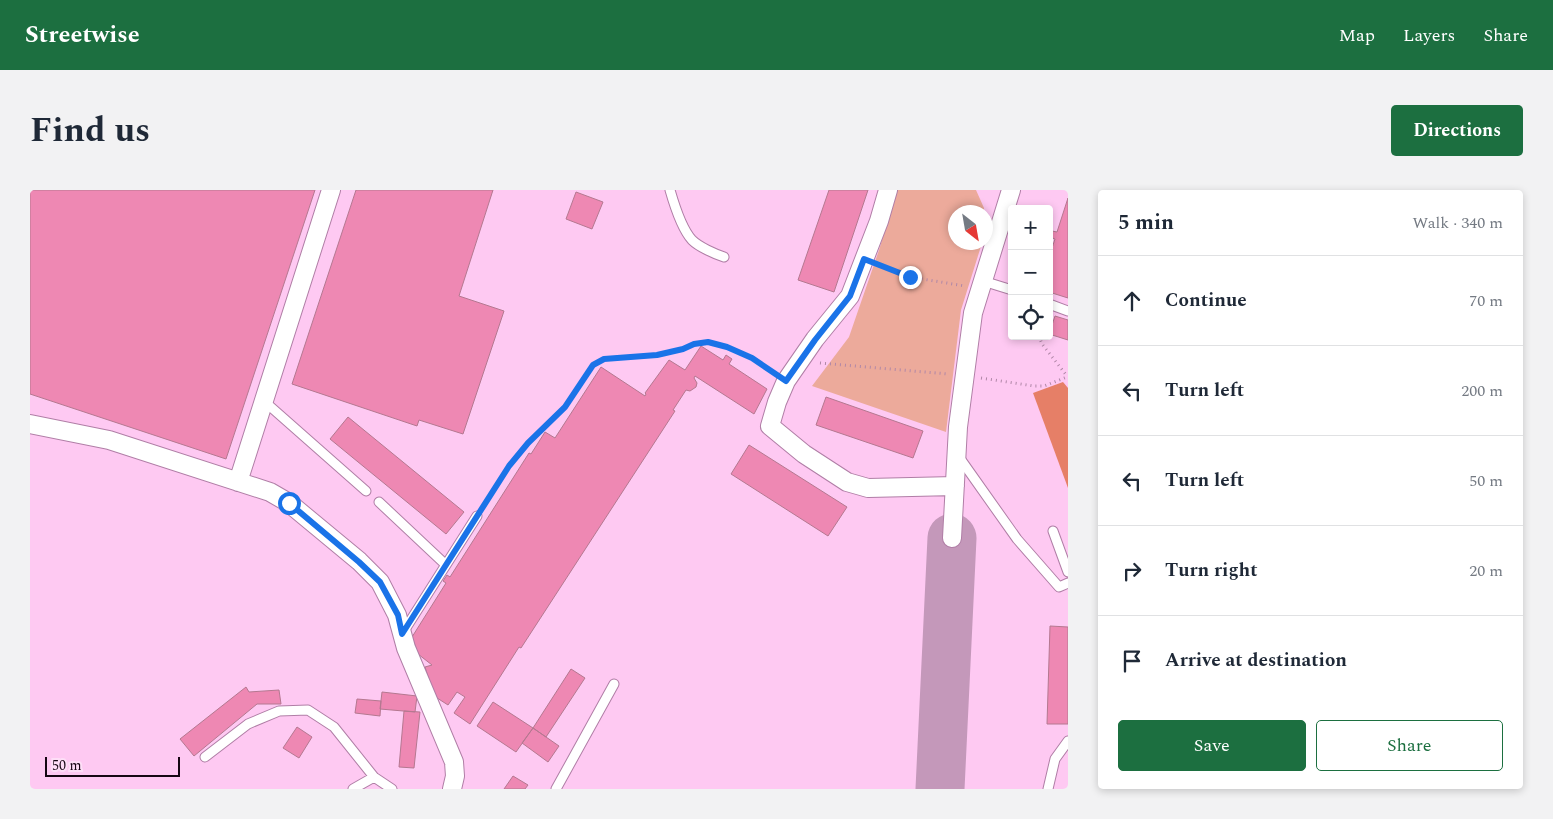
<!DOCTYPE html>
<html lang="en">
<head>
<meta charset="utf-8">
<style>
  body { margin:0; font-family:Spectral,serif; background:#f2f2f3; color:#1f2937 }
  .controls { position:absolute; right:15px; top:15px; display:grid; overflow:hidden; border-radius:5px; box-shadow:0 2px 8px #0003 }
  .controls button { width:45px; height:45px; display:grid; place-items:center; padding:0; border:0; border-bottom:1px solid #e0e1e3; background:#fff; color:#1f2937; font:25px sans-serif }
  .compass { position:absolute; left:918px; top:15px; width:45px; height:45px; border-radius:50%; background:#fff; box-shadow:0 2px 8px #0003; rotate:149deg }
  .scale { position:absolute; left:15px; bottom:12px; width:135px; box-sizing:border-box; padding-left:5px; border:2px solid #160613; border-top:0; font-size:14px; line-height:18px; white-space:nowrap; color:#160613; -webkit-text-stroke:4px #fedef7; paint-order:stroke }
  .stop { position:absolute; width:15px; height:15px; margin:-11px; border:4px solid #1a73e8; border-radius:50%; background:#fff }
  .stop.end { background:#1a73e8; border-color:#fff; box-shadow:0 1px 5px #0008 }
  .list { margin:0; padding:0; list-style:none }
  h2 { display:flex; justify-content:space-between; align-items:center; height:65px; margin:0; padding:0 20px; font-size:21px }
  h2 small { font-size:16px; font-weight:400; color:#747a83 }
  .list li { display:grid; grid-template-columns:32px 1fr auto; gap:15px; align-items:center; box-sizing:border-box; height:90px; padding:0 20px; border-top:1px solid #e0e1e3 }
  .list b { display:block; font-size:19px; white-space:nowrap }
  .list em { font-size:16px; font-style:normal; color:#747a83 }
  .actions { display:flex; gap:10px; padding:15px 20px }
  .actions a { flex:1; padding:11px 0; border:1px solid #1c6f40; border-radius:5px; text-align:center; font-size:18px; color:#1c6f40 }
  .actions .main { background:#1c6f40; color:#fff }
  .icon { flex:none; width:28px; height:28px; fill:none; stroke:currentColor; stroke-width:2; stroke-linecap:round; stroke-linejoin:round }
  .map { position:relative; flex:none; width:1038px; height:599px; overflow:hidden; border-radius:5px }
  header { display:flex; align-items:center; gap:30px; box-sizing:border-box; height:70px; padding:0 25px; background:#1c6f40; color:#fff }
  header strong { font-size:24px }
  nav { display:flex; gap:28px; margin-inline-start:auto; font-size:18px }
  .intro { display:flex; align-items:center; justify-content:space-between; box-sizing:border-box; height:120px; padding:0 30px }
  h1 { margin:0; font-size:35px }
  .button { padding:12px 22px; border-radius:5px; background:#1c6f40; color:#fff; font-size:18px; font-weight:700 }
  main { display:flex; gap:30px; padding:0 30px }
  aside { flex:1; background:#fff; border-radius:5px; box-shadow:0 2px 8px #0003 }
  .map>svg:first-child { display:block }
</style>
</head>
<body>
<header>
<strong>Streetwise</strong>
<nav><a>Map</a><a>Layers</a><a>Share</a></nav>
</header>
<div class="intro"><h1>Find us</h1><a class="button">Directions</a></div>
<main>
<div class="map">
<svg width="1038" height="599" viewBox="0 0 1038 599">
  <rect width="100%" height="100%" fill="#fec9f2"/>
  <path fill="#ecaa9b" d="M867,0H946L954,18V22H926V52L952,53L931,120L916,242L782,196L819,147L849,60Z"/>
  <path fill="#e67f67" d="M1033,192L1038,198V298L1003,203Z"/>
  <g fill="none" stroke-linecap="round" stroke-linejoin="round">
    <path stroke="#c498ba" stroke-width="49" d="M910,599L922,348"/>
  </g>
  <path fill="#ee88b3" stroke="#b47890" d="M0,0H285L196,269L0,204Z
    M326,0H463L429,106L474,121L433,244L389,230L387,236L262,194Z
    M799,0H838L804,102L768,90Z
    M546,2L573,12L562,39L536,29Z
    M1038,8V108L1019,102V67L1025,49L1020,47L1022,41L1027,42Z
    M1025,126L1038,130V150L1019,144Z
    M671,156L693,170L696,165L702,169L699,174L737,199L724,224L665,186L664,188L667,193L666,197L660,201L656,200L643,220L645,221L491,458L489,457L440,534L424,523L435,507L427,502L418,515L404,506L395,477L402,475L388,464L382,447L416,393L413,391L417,385L420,387L499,263L501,264L515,242L525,248L571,177L615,206L616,204L615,203L639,170L655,180Z
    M796,207L893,241L883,268L786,235Z
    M318,227L434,322L416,344L300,249Z
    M719,255L817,317L798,346L701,284Z
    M1020,436L1038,437V534H1017Z
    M541,479L555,488L516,547L503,538Z
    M216,497L219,502L249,500L251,514H227L164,566L150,549Z
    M352,502L387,506L385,522L350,519Z
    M327,509L351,511L350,526L325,523Z
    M463,512L503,538L486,562L447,536Z
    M374,521L390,522L384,578L369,577Z
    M267,537L282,547L269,568L253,558Z
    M503,538L529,556L518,572L492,553Z
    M483,586L498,595L495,599H474Z"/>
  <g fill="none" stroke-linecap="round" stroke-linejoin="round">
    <defs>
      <path id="service" d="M640,0C644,14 652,39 662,50C669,57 685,64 694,67
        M953,91L982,100
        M1019,114L1038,121
        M234,211L336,301
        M929,267L987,349L1029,397L1038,393
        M349,312L416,375
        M1023,341L1038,382
        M372,444L447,326
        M175,567L218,534L249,521L278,520L304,537L344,587
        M323,599L344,587L362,599
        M526,599L584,494
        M1018,599L1025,569L1038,551"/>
      <path id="minor" d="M858,0L849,31L820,106L785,149L756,191L747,212L740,236L774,264L817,292L838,298L925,296
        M0,234L79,250L240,302L259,313L329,371L350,392L367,425L376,458L424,572L425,586L422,599
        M208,292L301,0
        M922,348L928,237L943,123L981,0"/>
    </defs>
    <use href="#service" stroke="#b07ea6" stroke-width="11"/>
    <use href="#minor" stroke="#b07ea6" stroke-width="20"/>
    <path stroke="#b087a7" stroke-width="3" stroke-dasharray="1 4" stroke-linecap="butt" d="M849,75L880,87L935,96
      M1009,146L1012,154L1037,186
      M790,173L918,184
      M951,188L1004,196H1014L1037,187
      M453,317L479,276L498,253L535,217L563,175L574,169L627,165L653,159L664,154L678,152L697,157L722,168L743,182"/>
    <use href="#service" stroke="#fff" stroke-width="9"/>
    <use href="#minor" stroke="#fff" stroke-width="18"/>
  </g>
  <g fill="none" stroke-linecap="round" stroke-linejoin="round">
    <path stroke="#1a73e8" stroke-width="6" d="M259,313L329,372L350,392L368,425L372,444L479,276L498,253L535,217L563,175L574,169L627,165L653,159L664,154L678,152L697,157L722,168L756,191L785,150L820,106L834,69L880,87"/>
  </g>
</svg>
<div class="controls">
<button>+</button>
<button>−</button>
<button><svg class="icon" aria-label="locate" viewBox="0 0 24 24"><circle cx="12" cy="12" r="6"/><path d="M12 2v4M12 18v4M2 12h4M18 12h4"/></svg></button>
</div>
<svg class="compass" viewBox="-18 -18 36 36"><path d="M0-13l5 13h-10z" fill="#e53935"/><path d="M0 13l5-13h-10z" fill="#747a83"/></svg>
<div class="scale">50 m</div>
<div class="stop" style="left:259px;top:313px"></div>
<div class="stop end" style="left:880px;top:87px"></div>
</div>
<aside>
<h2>5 min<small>Walk · 340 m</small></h2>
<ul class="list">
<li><svg class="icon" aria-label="ahead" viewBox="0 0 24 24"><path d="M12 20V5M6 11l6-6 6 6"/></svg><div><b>Continue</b></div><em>70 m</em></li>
<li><svg class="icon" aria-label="left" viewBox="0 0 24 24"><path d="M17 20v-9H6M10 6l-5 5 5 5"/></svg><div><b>Turn left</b></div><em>200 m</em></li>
<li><svg class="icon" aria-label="left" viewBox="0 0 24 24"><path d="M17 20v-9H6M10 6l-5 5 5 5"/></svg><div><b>Turn left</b></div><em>50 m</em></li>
<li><svg class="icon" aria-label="right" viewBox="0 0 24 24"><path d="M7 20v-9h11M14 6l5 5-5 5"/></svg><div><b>Turn right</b></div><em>20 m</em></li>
<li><svg class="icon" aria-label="arrive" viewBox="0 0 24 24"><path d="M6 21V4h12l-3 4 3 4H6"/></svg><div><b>Arrive at destination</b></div></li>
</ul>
<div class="actions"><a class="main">Save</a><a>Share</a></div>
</aside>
</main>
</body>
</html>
